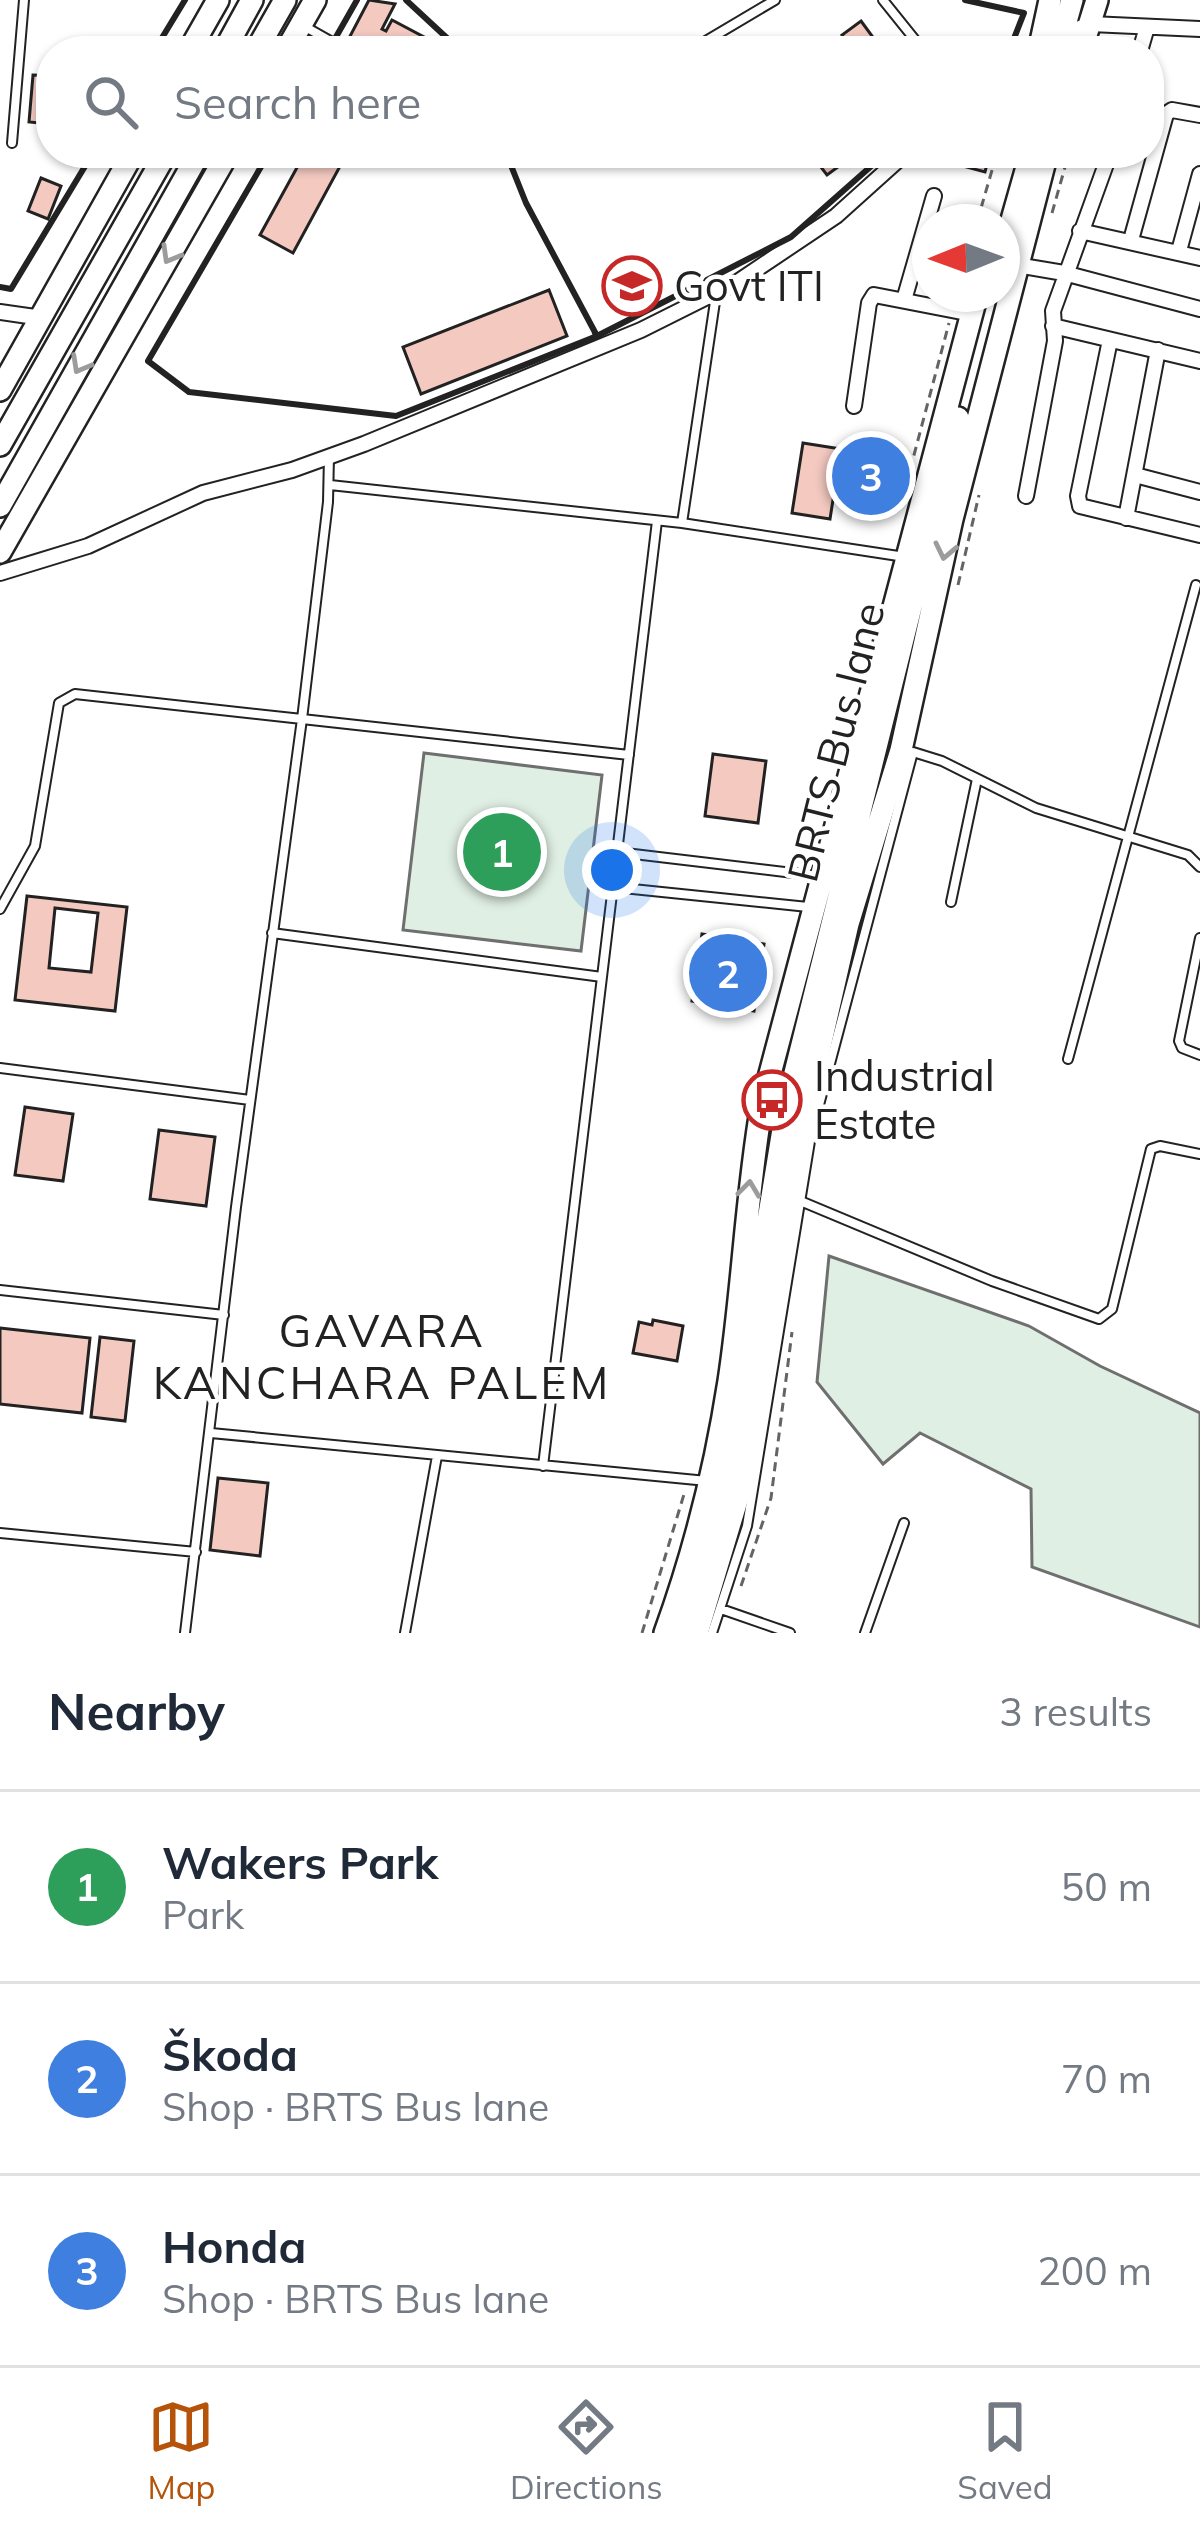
<!DOCTYPE html>
<html lang="en">
<head>
<meta charset="utf-8">
<style>
  body { margin:0; font-family:Mulish,sans-serif; background:#f6f6f7; color:#1f2937 }
  .compass { position:absolute; left:912px; top:204px; width:108px; height:108px; border-radius:50%; background:#fff; box-shadow:0 3px 9px #0004; rotate:269deg }
  .you { position:absolute; left:612px; top:870px; width:42px; height:42px; margin:-30px; border:9px solid #fff; border-radius:50%; background:#1a73e8; box-shadow:0 0 0 18px #1a73e833 }
  .badge { display:grid; place-items:center; width:78px; height:78px; border-radius:50%; background:#b45309; color:#fff; font-size:39px; font-weight:700 }
  .pin { position:absolute; translate:-50% -50%; border:6px solid #fff; box-shadow:0 3px 12px #0006 }
  .list { margin:0; padding:0; list-style:none }
  h2 { display:flex; justify-content:space-between; align-items:center; height:156px; margin:0; padding:0 48px; font-size:51px }
  h2 small { font-size:39px; font-weight:400; color:#747a83 }
  .list li { display:grid; grid-template-columns:78px 1fr auto; gap:36px; align-items:center; box-sizing:border-box; height:192px; padding:0 48px; border-top:3px solid #e0e1e3 }
  .list b { display:block; font-size:45px; white-space:nowrap }
  .list p { margin:0; font-size:39px; white-space:nowrap; color:#747a83 }
  .list em { font-size:39px; font-style:normal; color:#747a83 }
  .icon { flex:none; width:66px; height:66px; fill:none; stroke:currentColor; stroke-width:2; stroke-linecap:round; stroke-linejoin:round }
  .map { position:relative; flex:none; width:1200px; height:1633px; overflow:hidden }
  .search { position:absolute; background:#fff; box-shadow:0 3px 9px #0004; left:36px; right:36px; top:36px; height:132px; display:flex; align-items:center; gap:30px; box-sizing:border-box; padding:0 42px; border-radius:48px; color:#747a83; font-size:45px }
  .sheet { height:732px; background:#fff }
  nav { display:flex; justify-content:space-around; align-items:center; box-sizing:border-box; height:168px; border-top:3px solid #e0e1e3; background:#fff; font-size:33px; color:#747a83 }
  nav a { display:grid; justify-items:center; gap:6px }
  nav .on { color:#b45309 }
  .map>svg:first-child { display:block }
</style>
</head>
<body>
<div class="map">
<svg width="1200" height="1633" viewBox="0 0 1200 1633">
  <rect width="100%" height="100%" fill="#fff"/>
  <path fill="#e0efe3" stroke="#6f6f6f" stroke-width="3" d="M424,753L602,775L581,951L403,930Z
    M829,1256L1029,1326L1100,1366L1200,1413V1627L1032,1567L1031,1489L920,1433L883,1464L817,1382Z"/>
  <path fill="#f3c9c0" stroke="#222" stroke-width="3" fill-rule="evenodd" d="M369,0L395,4L382,29L386,31L392,20L439,45L436,51H369L348,40Z
    M861,21L883,51H853L842,35Z
    M33,75L51,76V124L29,122Z
    M305,153H339L345,157L293,253L260,235Z
    M810,153H857L827,175Z
    M957,153H990L985,172L955,164Z
    M41,178L61,186L48,219L28,211Z
    M549,290L567,336L421,394L403,347Z
    M803,443L841,449L830,519L792,513Z
    M713,754L766,761L758,823L705,816Z
    M27,896L127,907L115,1011L15,1000ZM55,908L98,913L91,972L49,968Z
    M702,934L764,944L754,1011L692,1001Z
    M25,1107L73,1114L63,1181L15,1175Z
    M159,1130L215,1137L206,1206L150,1199Z
    M653,1320L683,1326L677,1361L633,1353L639,1322L652,1325Z
    M0,1328L90,1338L82,1413L0,1404Z
    M100,1337L134,1341L125,1421L91,1417Z
    M218,1478L268,1483L260,1556L210,1550Z"/>
  <g fill="none" stroke-linecap="round" stroke-linejoin="round">
    <defs>
      <path id="lane" d="M883,0L924,51
        M302,25L348,51
        M689,51L775,0
        M12,143L24,0
        M330,485L682,523L905,557
        M682,523L716,295
        M617,852L818,876
        M613,887L808,907
        M951,902L977,779
        M0,909L35,846L59,703L75,694L302,719L328,502L329,456
        M272,933L602,977
        M1200,938L1179,1041L1182,1048L1200,1055
        M1068,1059L1196,585
        M0,1068L250,1100
        M798,1200L992,1281L1099,1319L1112,1309L1151,1149L1160,1146L1200,1154
        M0,1290L224,1315
        M211,1433L707,1481
        M543,1466L657,521
        M0,1533L196,1552
        M721,1609L790,1633
        M185,1633L236,1207L302,719L629,755
        M405,1633L437,1456
        M712,1633L747,1526L811,1135L913,752L942,761L1036,808L1188,855L1200,867
        M865,1633L904,1523"/>
      <path id="street" d="M1057,36L1091,24L1200,29
        M1140,51L1147,27
        M1080,231L1200,258
        M1131,240L1166,114L1172,110L1200,115
        M1179,251L1200,174
        M1016,265L1064,273L1200,309
        M904,300L934,196
        M0,312L42,318
        M1053,326L1200,361
        M1110,340L1078,496L1080,506L1200,535
        M854,406L869,303L874,295L972,314
        M1135,475L1200,492
        M1026,496L1055,341L1053,311L1110,153
        M1126,518L1158,350
        M0,573L88,546L203,493L292,470L364,444L641,330L739,281L836,216L906,153"/>
      <path id="secondary" d="M189,51L218,0
        M286,51L315,0
        M0,390L133,153
        M0,552L228,153"/>
      <path id="primary" d="M224,51L252,0
        M256,51L285,0
        M1039,51L1050,0
        M1058,51L1072,0
        M1081,51L1097,0
        M1002,255L1031,153
        M0,445L166,153
        M0,506L199,153
        M665,1633C694,1553 716,1465 729,1381C743,1289 746,1196 762,1104L977,294
        M681,1633L728,1464L787,1105L958,418
        M697,1633L743,1480L800,1134L848,924L901,750L952,519L1047,153"/>
    </defs>
    <use href="#lane" stroke="#222" stroke-width="12"/>
    <use href="#street" stroke="#222" stroke-width="18"/>
    <use href="#secondary" stroke="#222" stroke-width="26"/>
    <use href="#primary" stroke="#222" stroke-width="26"/>
    <path stroke="#646464" stroke-width="3" stroke-dasharray="9 6" stroke-linecap="butt" d="M1052,213L1069,153
      M977,222L997,153
      M910,470L949,323
      M958,585L979,495
      M741,1586L771,1498L792,1332
      M642,1633L685,1491"/>
    <use href="#lane" stroke="#fff" stroke-width="8"/>
    <use href="#street" stroke="#fff" stroke-width="14"/>
    <use href="#secondary" stroke="#fff" stroke-width="21"/>
    <use href="#primary" stroke="#fff" stroke-width="21"/>
    <path stroke="#222" stroke-width="6" d="M406,0L461,51
      M965,0L1024,13L1011,46L1005,51
      M154,51L185,0
      M328,51L357,0
      M269,153L148,361L189,392L396,416L597,336L526,203L506,153
      M0,287L11,289L93,153
      M595,333L597,336L791,237L886,153"/>
  </g>
  <defs><path id="oneway-chevron" d="M-2-3.5L2.5 0L-2 3.5" fill="none" stroke-width="1.6" stroke-linecap="round" stroke-linejoin="round" transform="scale(3)"/></defs>
  <g stroke="#9c9c9c">
    <use href="#oneway-chevron" transform="translate(170 255) rotate(120)"/>
    <use href="#oneway-chevron" transform="translate(80 365) rotate(119)"/>
    <use href="#oneway-chevron" transform="translate(945 551) rotate(102)"/>
    <use href="#oneway-chevron" transform="translate(749 1189) rotate(-83)"/>
  </g>
  <defs>
    <symbol id="university-ring" viewBox="-11 -11 22 22"><circle r="9.5" fill="#fff" stroke="#c62828" stroke-width="1.5"/><path d="M0-5L7-2L0 1L-7-2ZM-4 1L0 2.5L4 1V4Q0 6-4 4Z" fill="#c62828"/></symbol>
    <symbol id="bus-ring" viewBox="-11 -11 22 22"><circle r="9.5" fill="#fff" stroke="#c62828" stroke-width="1.5"/><path d="M-5-6H5V4H4V6H2V4H-2V6H-4V4H-5ZM-3.5-4V0h7V-4ZM-3.5 1.2v1.5H-2V1.2ZM2 1.2v1.5H3.5V1.2Z" fill="#c62828"/></symbol>
  </defs>
  <g fill-rule="evenodd">
    <use href="#university-ring" x="599" y="253" width="66" height="66"/>
    <use href="#bus-ring" x="739" y="1067" width="66" height="66"/>
  </g>
  <g text-anchor="middle" stroke-width="9" stroke-linejoin="round" paint-order="stroke">
    <g font-size="42" fill="#222" stroke="#fff" text-anchor="start">
      <text x="674" y="301">Govt ITI</text>
      <text x="814" y="1091">Industrial<tspan x="814" dy="48">Estate</tspan></text>
    </g>
    <g font-size="42" fill="#222" stroke="#fff">
      <text transform="translate(836 742) rotate(-76)" y="15">BRTS Bus lane</text>
    </g>
    <g font-size="45" letter-spacing="3" fill="#222" stroke="#fff">
      <text x="382" y="1347">GAVARA<tspan x="382" dy="52">KANCHARA PALEM</tspan></text>
    </g>
  </g>
</svg>
<svg class="compass" viewBox="-18 -18 36 36"><path d="M0-13l5 13h-10z" fill="#e53935"/><path d="M0 13l5-13h-10z" fill="#747a83"/></svg>
<div class="you"></div>
<div class="pin badge" style="left:502px;top:852px;background:#2e9e5b">1</div>
<div class="pin badge" style="left:728px;top:973px;background:#3f7fe0">2</div>
<div class="pin badge" style="left:871px;top:476px;background:#3f7fe0">3</div>
<div class="search"><svg class="icon" aria-label="search" viewBox="0 0 24 24"><circle cx="10" cy="10" r="6"/><path d="M15 15l6 6"/></svg>Search here</div>
</div>
<section class="sheet">
<h2>Nearby<small>3 results</small></h2>
<ul class="list">
<li><span class="badge" style="background:#2e9e5b">1</span><div><b>Wakers Park</b><p>Park</p></div><em>50 m</em></li>
<li><span class="badge" style="background:#3f7fe0">2</span><div><b>Škoda</b><p>Shop · BRTS Bus lane</p></div><em>70 m</em></li>
<li><span class="badge" style="background:#3f7fe0">3</span><div><b>Honda</b><p>Shop · BRTS Bus lane</p></div><em>200 m</em></li>
</ul>
</section>
<nav>
<a class="on"><svg class="icon" aria-label="map" viewBox="0 0 24 24"><path d="M3 6l6-2 6 2 6-2v14l-6 2-6-2-6 2zM9 4v14M15 6v14"/></svg>Map</a>
<a><svg class="icon" aria-label="directions" viewBox="0 0 24 24"><path d="M12 3l9 9-9 9-9-9zM9 14v-3h6M13 9l2 2-2 2"/></svg>Directions</a>
<a><svg class="icon" aria-label="saved" viewBox="0 0 24 24"><path d="M7 4h10v16l-5-4-5 4z"/></svg>Saved</a>
</nav>
</body>
</html>
